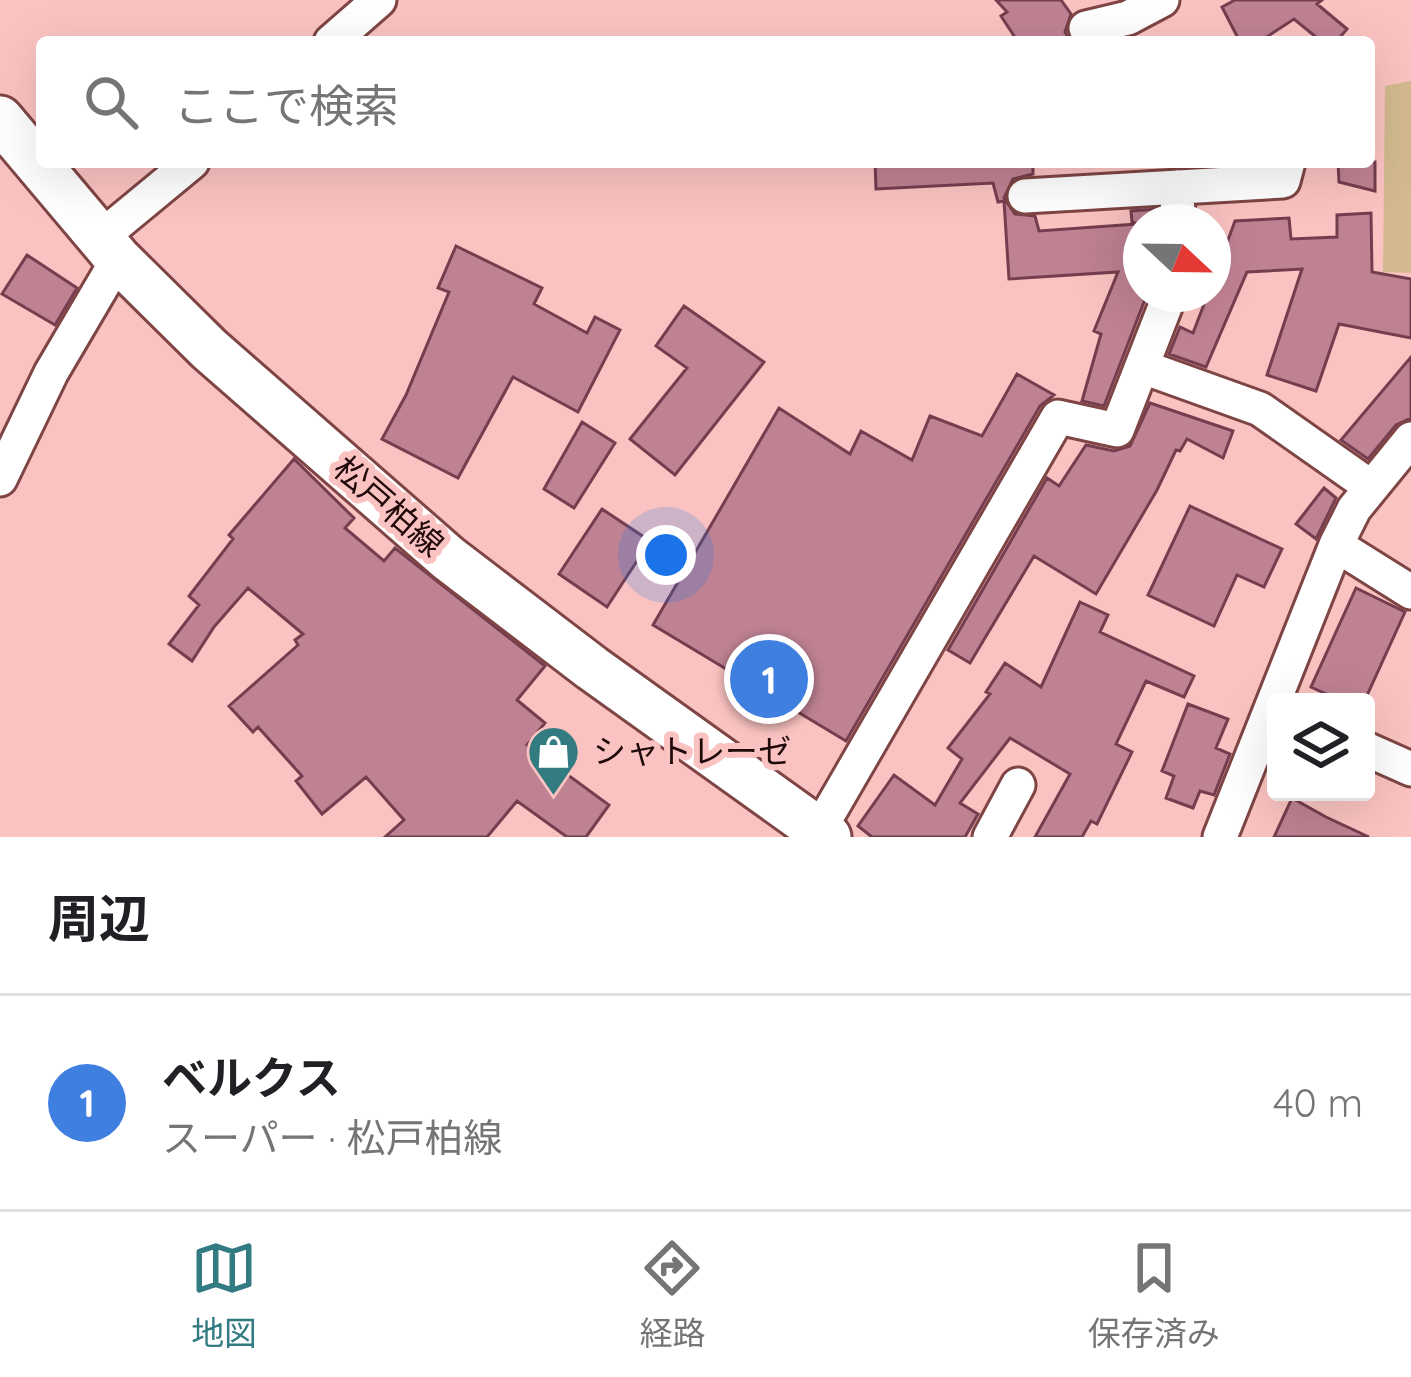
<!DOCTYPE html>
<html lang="ja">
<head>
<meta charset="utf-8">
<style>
  body { margin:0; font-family:Quicksand,"Noto Sans JP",sans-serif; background:#f6f6f6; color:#202124 }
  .controls { position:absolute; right:36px; bottom:36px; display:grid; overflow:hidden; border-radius:12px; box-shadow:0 12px 48px #0002 }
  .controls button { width:108px; height:108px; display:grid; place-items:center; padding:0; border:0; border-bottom:3px solid #e0e0e0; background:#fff; color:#202124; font:60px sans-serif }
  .compass { position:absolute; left:1123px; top:204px; width:108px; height:108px; border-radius:50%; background:#fff; box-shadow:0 12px 48px #0002; rotate:112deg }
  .you { position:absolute; left:666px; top:555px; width:42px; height:42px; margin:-30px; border:9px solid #fff; border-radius:50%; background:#1a73e8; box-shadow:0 0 0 18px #1a73e833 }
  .badge { display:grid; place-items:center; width:78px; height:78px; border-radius:50%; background:#327b80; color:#fff; font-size:39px; font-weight:700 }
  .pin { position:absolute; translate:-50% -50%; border:6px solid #fff; box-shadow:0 3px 12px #0006 }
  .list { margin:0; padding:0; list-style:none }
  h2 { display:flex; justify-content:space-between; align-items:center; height:156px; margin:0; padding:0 48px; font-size:51px }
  h2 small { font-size:39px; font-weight:400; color:#757577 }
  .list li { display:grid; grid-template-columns:78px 1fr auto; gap:36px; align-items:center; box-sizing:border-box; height:216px; padding:0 48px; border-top:3px solid #e0e0e0 }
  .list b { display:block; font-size:45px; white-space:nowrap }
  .list p { margin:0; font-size:39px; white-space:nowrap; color:#757577 }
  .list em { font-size:39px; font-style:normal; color:#757577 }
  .icon { flex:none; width:66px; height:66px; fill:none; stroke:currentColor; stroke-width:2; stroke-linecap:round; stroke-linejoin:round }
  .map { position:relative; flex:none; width:1411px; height:837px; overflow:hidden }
  .search { position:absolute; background:#fff; box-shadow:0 12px 48px #0002; left:36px; right:36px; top:36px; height:132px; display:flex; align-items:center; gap:30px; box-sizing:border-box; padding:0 42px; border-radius:12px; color:#757577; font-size:45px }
  .sheet { height:372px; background:#fff }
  nav { display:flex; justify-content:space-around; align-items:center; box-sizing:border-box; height:168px; border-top:3px solid #e0e0e0; background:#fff; font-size:33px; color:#757577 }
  nav a { display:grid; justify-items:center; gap:6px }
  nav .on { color:#327b80 }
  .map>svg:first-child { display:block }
</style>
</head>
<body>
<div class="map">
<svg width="1411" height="837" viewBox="0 0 1411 837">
  <rect width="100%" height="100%" fill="#fac3c1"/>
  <path fill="#d3ba8e" d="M1411,81V273L1383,272L1385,86Z"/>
  <path fill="#bf8293" stroke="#753e4f" stroke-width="3" d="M996,0H1061L1071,14L1065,32L1071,42H1018L1001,16L1007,12Z
    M1235,0H1322L1317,4L1347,29L1336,42H1322L1294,19L1259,42H1240L1222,7Z
    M875,162H1033V174L1013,179L1004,198L1015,214L1035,216L1039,231L1137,224L1132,222L1131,211L1157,209V222H1141V294H1147L1104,406L1082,401L1101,334L1094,331L1118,272L1009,279L1004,201L998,202L993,183L876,189Z
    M1338,162H1375V191L1339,182Z
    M1371,213L1372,272L1411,279V338L1339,324L1316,391L1267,375L1302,269L1247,272L1206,367L1169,354L1180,327L1193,333L1208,294H1213V281L1235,221L1289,218L1291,239L1337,237V215Z
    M456,246L542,288L534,304L587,333L595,317L620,330L578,412L513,377L458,478L382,439L406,395L449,292L438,288Z
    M27,255L77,288L55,325L2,294Z
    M684,306L764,362L675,475L630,439L687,368L656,346Z
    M1411,357V418L1396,425L1368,459L1341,440Z
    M1017,374L1054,395L1040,406L846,741L653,625L779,408L850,454L861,431L912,460L930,416L982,436Z
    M1150,403L1233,431L1223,458L1187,439L1180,451L1176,450L1157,490L1096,594L1034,556L970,663L948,650L1047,478L1059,486L1086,445L1114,451L1130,446Z
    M582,422L615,443L574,508L544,489Z
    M294,459L354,518L345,528L384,561L395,548L545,666L517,700L545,723L527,745L609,805L586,837H567L517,801L487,837H385L404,820L366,777L322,814L296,781L302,776L258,727L253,732L229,706L298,645L295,640L303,634L248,588L214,627L192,661L169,644L199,605L189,596L233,539L229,535Z
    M1324,488L1336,498L1316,539L1296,524Z
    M1190,506L1282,549L1264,587L1237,575L1214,626L1148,595Z
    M602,509L650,541L607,607L559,574Z
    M1356,588L1405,612L1364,702H1344L1311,687Z
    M1080,602L1108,615L1100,632L1194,676L1184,697L1146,681L1116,744L1132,752L1097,824L1091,821L1082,837H1035L1070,774L1010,738L960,803L978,814L965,837H872L858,826L894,775L935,805L962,759L948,748L990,694L986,692L1005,663L1041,687Z
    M1188,704L1228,719L1216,748L1230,754L1214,795L1200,791L1193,808L1166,798L1174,776L1162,771Z
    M1292,798L1326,817L1369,837H1274Z"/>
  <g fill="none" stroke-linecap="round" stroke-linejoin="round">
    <defs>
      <path id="minor" d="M1086,28L1128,18L1162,0
        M331,42L379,0
        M1177,187L1178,222
        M1025,196L1283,181L1288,162
        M100,238L192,162
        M1143,367L1260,409L1371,487
        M0,479L51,373L118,259
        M1336,545L1411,592
        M1366,749L1411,769
        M819,830L1058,417L1117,430L1170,294
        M990,837L1018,785
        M1220,837L1336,545L1354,509L1411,439"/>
      <path id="secondary" d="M0,119L118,259L209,349L448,558L592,668L828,837"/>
    </defs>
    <use href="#minor" stroke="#7e4544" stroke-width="39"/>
    <use href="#secondary" stroke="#7e4544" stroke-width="51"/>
    <use href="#minor" stroke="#fff" stroke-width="33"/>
    <use href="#secondary" stroke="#fff" stroke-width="45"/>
  </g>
  <defs>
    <symbol id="shop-pin" viewBox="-11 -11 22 30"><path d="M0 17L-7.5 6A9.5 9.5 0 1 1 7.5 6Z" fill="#327b80" stroke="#fac3c1"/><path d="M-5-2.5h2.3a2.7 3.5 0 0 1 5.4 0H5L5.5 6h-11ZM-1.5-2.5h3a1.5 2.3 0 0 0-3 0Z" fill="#fff"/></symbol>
  </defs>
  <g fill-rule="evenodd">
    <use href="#shop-pin" x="524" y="722" width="59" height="81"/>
  </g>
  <g text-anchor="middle" stroke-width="12" stroke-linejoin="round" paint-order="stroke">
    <g font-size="33" fill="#20090a" stroke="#fac3c1">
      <text transform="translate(389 506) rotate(41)" y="12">松戸柏線</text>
    </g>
    <g font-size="33" fill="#20090a" stroke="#fac3c1" text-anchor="start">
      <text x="593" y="763">シャトレーゼ</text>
    </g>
  </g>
</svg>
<div class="controls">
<button><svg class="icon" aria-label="layers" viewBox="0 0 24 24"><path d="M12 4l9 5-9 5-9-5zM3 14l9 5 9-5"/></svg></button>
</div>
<svg class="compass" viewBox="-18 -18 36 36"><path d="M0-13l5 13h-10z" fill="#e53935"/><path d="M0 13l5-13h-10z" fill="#757577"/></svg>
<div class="you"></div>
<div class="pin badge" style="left:769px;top:679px;background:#3f7fe0">1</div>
<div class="search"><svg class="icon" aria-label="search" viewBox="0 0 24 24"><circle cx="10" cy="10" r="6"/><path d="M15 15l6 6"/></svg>ここで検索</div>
</div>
<section class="sheet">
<h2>周辺<small></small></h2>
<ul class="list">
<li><span class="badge" style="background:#3f7fe0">1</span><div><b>ベルクス</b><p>スーパー · 松戸柏線</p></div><em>40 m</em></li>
</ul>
</section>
<nav>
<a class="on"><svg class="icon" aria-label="map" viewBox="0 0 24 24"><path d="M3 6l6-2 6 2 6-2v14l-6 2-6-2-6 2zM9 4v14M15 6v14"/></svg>地図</a>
<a><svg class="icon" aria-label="directions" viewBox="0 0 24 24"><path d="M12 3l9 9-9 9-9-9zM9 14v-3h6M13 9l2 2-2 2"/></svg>経路</a>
<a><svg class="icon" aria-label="saved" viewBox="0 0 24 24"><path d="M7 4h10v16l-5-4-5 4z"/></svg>保存済み</a>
</nav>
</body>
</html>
